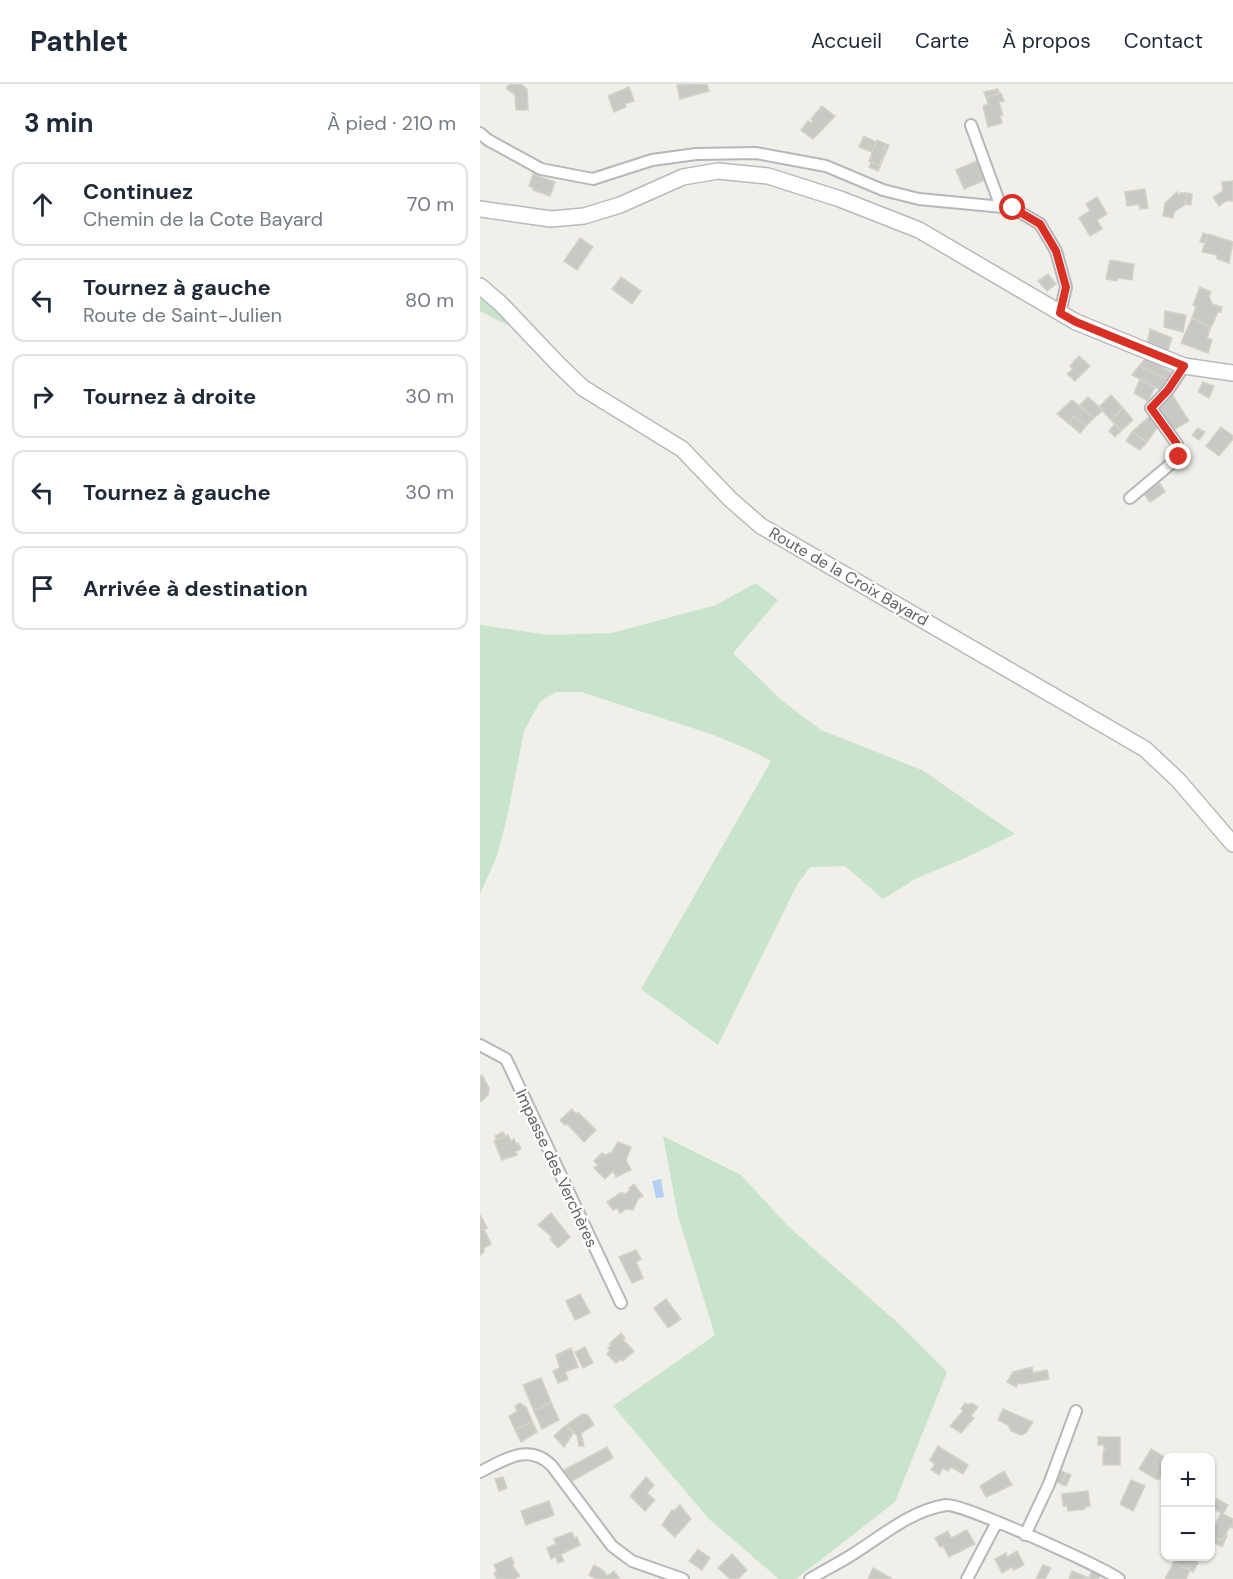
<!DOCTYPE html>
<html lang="fr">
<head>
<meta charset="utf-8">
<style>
  body { margin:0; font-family:"DM Sans",sans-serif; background:#f2f2f3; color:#1f2937 }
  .controls { position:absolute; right:18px; bottom:18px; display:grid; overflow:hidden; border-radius:12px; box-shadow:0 2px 4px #0004 }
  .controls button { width:54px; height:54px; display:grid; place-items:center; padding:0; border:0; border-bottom:2px solid #e0e1e3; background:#fff; color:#1f2937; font:30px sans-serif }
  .stop { position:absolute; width:18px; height:18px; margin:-14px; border:4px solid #d93025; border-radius:50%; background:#fff }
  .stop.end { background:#d93025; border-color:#fff; box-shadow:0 2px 6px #0008 }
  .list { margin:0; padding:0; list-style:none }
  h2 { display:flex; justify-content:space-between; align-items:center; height:78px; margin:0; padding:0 24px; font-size:26px }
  h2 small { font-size:20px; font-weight:400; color:#747a83 }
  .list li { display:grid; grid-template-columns:39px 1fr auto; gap:18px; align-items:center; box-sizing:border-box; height:84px; margin:0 12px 12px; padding:0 12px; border:2px solid #e0e1e3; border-radius:12px }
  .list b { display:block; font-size:22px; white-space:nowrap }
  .list p { margin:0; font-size:20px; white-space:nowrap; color:#747a83 }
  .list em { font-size:20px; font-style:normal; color:#747a83 }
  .icon { flex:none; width:33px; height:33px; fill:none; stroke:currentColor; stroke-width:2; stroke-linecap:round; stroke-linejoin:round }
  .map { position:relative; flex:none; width:753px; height:1495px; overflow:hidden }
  header { display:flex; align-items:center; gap:36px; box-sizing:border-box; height:84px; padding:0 30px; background:#fff; border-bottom:2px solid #e0e1e3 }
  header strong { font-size:28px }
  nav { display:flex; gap:33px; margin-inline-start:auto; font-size:21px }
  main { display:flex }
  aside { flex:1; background:#fff }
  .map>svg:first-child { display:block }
</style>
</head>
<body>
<header>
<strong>Pathlet</strong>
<nav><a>Accueil</a><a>Carte</a><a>À propos</a><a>Contact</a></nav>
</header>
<main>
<aside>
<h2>3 min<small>À pied · 210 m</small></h2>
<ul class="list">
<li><svg class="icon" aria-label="ahead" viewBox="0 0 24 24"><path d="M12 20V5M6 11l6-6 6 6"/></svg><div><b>Continuez</b><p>Chemin de la Cote Bayard</p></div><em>70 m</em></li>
<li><svg class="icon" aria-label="left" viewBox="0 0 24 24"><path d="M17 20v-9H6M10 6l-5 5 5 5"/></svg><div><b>Tournez à gauche</b><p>Route de Saint-Julien</p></div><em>80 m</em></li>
<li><svg class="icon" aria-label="right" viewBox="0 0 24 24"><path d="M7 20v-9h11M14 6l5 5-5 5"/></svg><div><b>Tournez à droite</b></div><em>30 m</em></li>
<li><svg class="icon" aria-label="left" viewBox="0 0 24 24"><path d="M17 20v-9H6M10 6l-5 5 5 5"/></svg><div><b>Tournez à gauche</b></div><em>30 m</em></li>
<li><svg class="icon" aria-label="arrive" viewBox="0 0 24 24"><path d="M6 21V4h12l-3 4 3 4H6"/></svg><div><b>Arrivée à destination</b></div></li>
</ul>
</aside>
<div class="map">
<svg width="753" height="1495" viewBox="0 0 753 1495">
  <rect width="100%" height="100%" fill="#f0efe9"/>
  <path fill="#c9e4cc" d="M0,211L11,220L29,242L0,227Z
    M276,499L298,516L253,569L300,615L341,646L442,686L535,750L483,775L437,794L403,815L365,782L330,783L317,801L238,961L161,905L291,677L270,666L231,650L101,608H76L60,618L44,647L28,729L17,772L0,810V541L69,551L132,549L236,521Z
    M183,1052L261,1091L308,1142L420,1241L467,1288L415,1418L316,1495H299L229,1435L133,1322L235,1251L198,1132Z"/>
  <path fill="#b3d0f6" d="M181,1095L184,1113L176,1114L172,1097Z"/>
  <path fill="#c9c9c3" stroke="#d4d2c8" stroke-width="1.5" d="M30,0H41L47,5L48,26H36L35,11L26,4Z
    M227,0L229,7L200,15L197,1Z
    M149,3L154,17L145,20L146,23L134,28L128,12Z
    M518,5L519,10L506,13L504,8Z
    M521,9L524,17L519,18L523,31H520L522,39L508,43L503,22L508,20L506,13Z
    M342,22L355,32L333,55L321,46L328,37L331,39L333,37L331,35Z
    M384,52L396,58L392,68L379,63Z
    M397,56L406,60L403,65L406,66L399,81L389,77Z
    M406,60L409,61L398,87L389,83L391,78L399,81L406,66L403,65Z
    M497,77L505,96L484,105L476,86Z
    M53,90L75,98L70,112L53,106L54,104L49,102Z
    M753,97V117H746L739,122L733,113L743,107L742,98Z
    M665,105L668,124L660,125L659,120L647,122L645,108Z
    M697,108L699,111L701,109H707V115L704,117L706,120L694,128L693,134L683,132L685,119Z
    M707,109L712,110L711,121L706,120L704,117L707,115Z
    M617,113L627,130L617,136L622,145L610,152L599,134L610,127L606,120Z
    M723,149L728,151L725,159L720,158Z
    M728,150L753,158L749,179L737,175V171L722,168Z
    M100,154L113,163L97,186L84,177Z
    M630,176L654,180L652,196L638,194L637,197L626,195Z
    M568,190L576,200L567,207L558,197Z
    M141,193L161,207L152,220L132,205Z
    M720,203L731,208L729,212L732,220L742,223L741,228H738L731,243L712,234L716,222L713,221Z
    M685,227L706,231L703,248L684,243Z
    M712,234L731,243L727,254L732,256L728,269L701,259Z
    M670,245L692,254L687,269L667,260Z
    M599,272L610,282L595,297L587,290L593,285L590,282Z
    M667,273L693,290L689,296L659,282Z
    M659,282L689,296L682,307L652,291Z
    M660,295L675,303L668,317L654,309Z
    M723,298L734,302L729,314L718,308Z
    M691,309L709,337L692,347L678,323Z
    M631,311L643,324L631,336L619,323Z
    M608,313L623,326L614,334L599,322Z
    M592,316L614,334L606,342L594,333L588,339L577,330Z
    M643,324L653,336L641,347L631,336Z
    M670,332L679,341L667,358L652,348Z
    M594,333L606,342L600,349L588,339Z
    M635,340L641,347L635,353L629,347Z
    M741,343L753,352V355L739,372L726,362Z
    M718,344L725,348L719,356L712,351Z
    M652,348L667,358L660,366L646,357Z
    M680,399L685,408L670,418L664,410Z
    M2,991L9,1004L8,1011L2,1017H0V993Z
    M92,1025L96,1030L98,1028L116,1046L104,1058L87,1040L85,1041L80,1036Z
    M23,1048L25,1052L17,1056L15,1052Z
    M28,1051L31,1057L34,1055L36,1060L38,1059L41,1065L35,1068L37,1071L22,1076L14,1057Z
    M138,1058L151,1063L146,1076L151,1086L136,1093L133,1087L125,1095L114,1084L118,1081L114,1077L122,1069L125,1071L132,1068Z
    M154,1100L163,1112L158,1115L153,1126L146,1125L140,1129L137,1124L133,1126L127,1118L142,1108L144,1111L150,1106L149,1104Z
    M71,1129L90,1153L78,1164L70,1155L72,1153L58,1141Z
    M1,1132L7,1144L4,1146L0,1137Z
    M0,1137L11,1160L4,1164V1168L0,1171Z
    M156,1166L161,1175L156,1178L163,1194L152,1199L139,1173Z
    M100,1210L110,1229L95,1236L86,1217Z
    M186,1215L201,1235L188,1244L174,1224Z
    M141,1249L145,1254L143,1256L154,1267L143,1277L141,1275L136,1279L127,1270L130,1267L128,1264L131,1261L129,1260Z
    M105,1263L113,1279L103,1284L95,1268Z
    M91,1264L98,1283L85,1288L88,1295L78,1299L73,1287L80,1284L76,1271Z
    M552,1283L553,1289L567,1286L569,1295L541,1300L538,1299L536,1303L527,1298L533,1288Z
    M61,1294L71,1318L54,1327L43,1301Z
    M71,1318L79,1336L62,1345L54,1327Z
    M40,1319L46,1323L52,1337L35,1346L29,1332L37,1327L35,1322Z
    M485,1319L489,1321L491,1319L498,1323L491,1332L494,1334L481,1349L470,1342L483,1327L481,1325Z
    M523,1325L553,1338L546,1349L541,1351L531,1347L528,1341L518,1336Z
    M102,1330L108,1331L114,1341L101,1349L104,1362H99L97,1351L85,1342Z
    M52,1337L57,1348L41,1358L35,1346Z
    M85,1342L94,1348L84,1363L74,1352Z
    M618,1353H640V1381H623V1369L626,1366H624V1361H618Z
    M458,1362L488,1381L483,1390L471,1383L468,1387L463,1384L459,1391L451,1386L455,1380L450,1376Z
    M127,1363L133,1374L92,1397L84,1386Z
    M671,1365L686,1374V1385L678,1396L659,1385Z
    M579,1386L586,1389L581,1400L575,1397Z
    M524,1387L532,1401L506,1413L500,1402Z
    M586,1389L591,1391L586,1402L581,1400Z
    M23,1393L27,1404L19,1407L15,1395Z
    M166,1393L174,1401L167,1409L175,1416L165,1427L150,1412Z
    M651,1396L665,1402L653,1427L640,1420Z
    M608,1407L610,1422L605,1423V1425L588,1427L587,1422H583L582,1410Z
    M737,1415L748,1421L743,1430L753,1435V1444L750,1443L742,1457L730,1451L741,1429L732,1424Z
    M69,1417L74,1431L46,1441L41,1427Z
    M200,1421L211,1435L195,1453L182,1441L192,1426L194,1427Z
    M487,1446L495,1460L469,1473L463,1462L460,1463L455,1454L468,1447L471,1454Z
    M92,1448L94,1454L97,1453L100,1461L71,1475L67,1464L76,1460L74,1455Z
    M730,1451L742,1457L745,1451L747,1452L742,1463L730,1456Z
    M218,1465L230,1474L222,1486L209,1477Z
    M537,1467L544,1481L534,1486L532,1483L522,1489L515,1475L526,1469L527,1473Z
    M252,1470L267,1486L258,1495H250L238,1484Z
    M81,1471L84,1477L78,1479L76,1473Z
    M697,1472H707L718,1479L713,1488L694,1478Z
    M31,1473L34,1479L32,1481L40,1492L34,1495H17L14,1489L17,1487L14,1481Z
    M694,1478L710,1486L706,1495H685Z
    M114,1481L124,1487L127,1492L134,1487L140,1495H116L109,1491Z
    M563,1481L571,1484L565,1495H556Z
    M393,1484L411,1494L410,1495H388Z
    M613,1484L621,1489L618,1495H589L592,1487L609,1494Z"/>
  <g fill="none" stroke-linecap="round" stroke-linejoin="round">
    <defs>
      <path id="street" d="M491,41L521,123
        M0,49L8,56L61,85L113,95L172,76L216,70L276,69L346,82L403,106L439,115L533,124L560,140L576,167L586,203L580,229
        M650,414L699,373L697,360L671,324L688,306L704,282
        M0,961L26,975L141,1219
        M0,1388C24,1376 49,1358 72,1382L132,1462L152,1477L203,1495
        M545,1451L569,1400L596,1327
        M330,1495C343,1487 357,1480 370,1472C401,1453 429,1427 466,1421C482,1419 620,1482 639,1495
        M487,1495L517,1438"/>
      <path id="secondary" d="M0,125L71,135L104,132L140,121L203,93L238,87L288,92L360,115L439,146L596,238L704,282L753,289
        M0,202L21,220L78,280L103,304L202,365L251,416L281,442L665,665L698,696L753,760"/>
    </defs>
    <use href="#street" stroke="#b5b7bb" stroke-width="14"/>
    <use href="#secondary" stroke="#b7b9be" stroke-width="18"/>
    <use href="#street" stroke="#fff" stroke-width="10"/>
    <use href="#secondary" stroke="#fff" stroke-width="15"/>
  </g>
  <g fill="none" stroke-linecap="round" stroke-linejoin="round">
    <path stroke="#d93025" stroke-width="8" d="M533,124L560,140L576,167L586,203L580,229L596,238L704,282L688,306L671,324L697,360L699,373"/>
  </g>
  <g text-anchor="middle" stroke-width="4.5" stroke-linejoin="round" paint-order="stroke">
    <g font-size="16" fill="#606267" stroke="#fff">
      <text transform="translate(369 492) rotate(30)" y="6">Route de la Croix Bayard</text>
      <text transform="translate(77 1084) rotate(65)" y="6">Impasse des Verchères</text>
    </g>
  </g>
</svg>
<div class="controls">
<button>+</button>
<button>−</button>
</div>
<div class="stop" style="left:533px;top:124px"></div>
<div class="stop end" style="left:699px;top:373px"></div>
</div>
</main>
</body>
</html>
